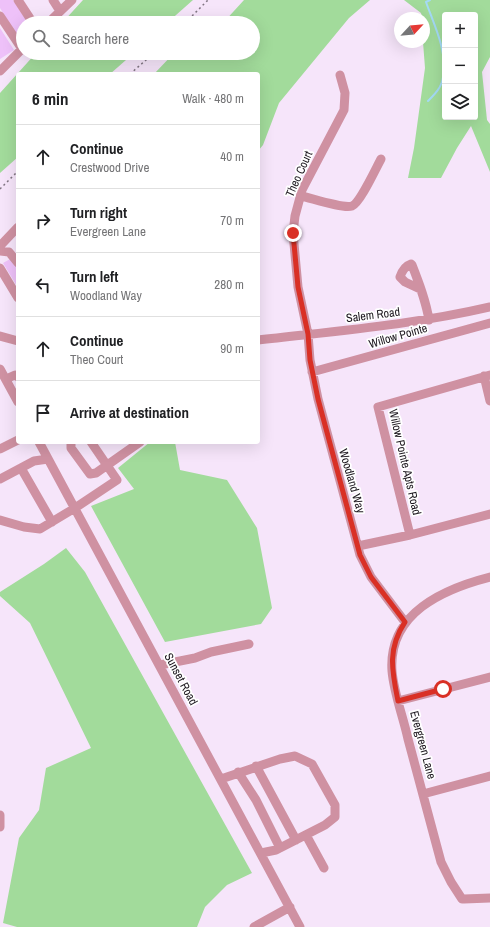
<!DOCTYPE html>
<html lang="en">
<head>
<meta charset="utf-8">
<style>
  body { margin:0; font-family:"Archivo Narrow",sans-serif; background:#f2f2f2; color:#202124 }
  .controls { position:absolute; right:12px; top:12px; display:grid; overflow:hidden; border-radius:4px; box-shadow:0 4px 16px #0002 }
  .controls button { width:36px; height:36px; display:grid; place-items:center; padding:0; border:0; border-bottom:1px solid #e0e0e0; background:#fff; color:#202124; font:20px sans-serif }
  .compass { position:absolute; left:394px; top:12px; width:36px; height:36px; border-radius:50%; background:#fff; box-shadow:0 4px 16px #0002; rotate:64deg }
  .stop { position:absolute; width:12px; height:12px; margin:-9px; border:3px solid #d93025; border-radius:50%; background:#fff }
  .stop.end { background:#d93025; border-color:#fff; box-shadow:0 1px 4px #0008 }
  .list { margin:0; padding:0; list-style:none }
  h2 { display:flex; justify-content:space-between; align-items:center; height:52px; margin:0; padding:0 16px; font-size:17px }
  h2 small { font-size:13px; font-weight:400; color:#757577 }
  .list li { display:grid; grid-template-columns:26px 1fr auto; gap:12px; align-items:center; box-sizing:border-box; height:64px; padding:0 16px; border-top:1px solid #e0e0e0 }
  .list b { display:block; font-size:15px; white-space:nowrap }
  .list p { margin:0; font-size:13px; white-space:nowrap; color:#757577 }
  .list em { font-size:13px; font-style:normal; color:#757577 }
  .icon { flex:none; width:22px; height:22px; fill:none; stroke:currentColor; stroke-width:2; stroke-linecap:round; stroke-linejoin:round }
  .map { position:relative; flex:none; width:490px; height:927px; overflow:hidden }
  .search { position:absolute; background:#fff; box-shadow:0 4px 16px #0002; left:16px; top:16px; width:244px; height:44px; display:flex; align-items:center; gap:10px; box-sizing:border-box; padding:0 14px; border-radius:22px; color:#757577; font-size:15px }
  .panel { position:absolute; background:#fff; box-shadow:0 4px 16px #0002; left:16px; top:72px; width:244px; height:372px; border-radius:4px }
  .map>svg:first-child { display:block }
</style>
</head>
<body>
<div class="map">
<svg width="490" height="927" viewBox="0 0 490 927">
  <rect width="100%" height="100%" fill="#f6e5fa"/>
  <path fill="#a2db9b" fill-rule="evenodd" d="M83,0H193L167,23H62Z
    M244,0H370L349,18L279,103L263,145L258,151V74H154L174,53H253V23H223Z
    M404,0H490V57L482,72L487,120L490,124V172L471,126L457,148L441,178H408L414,148L425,68L423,42L424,18H422L421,13ZM445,15H475V117H445Z
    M36,53H134L110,74H18V157L0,173V93Z
    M150,442H175L180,470L227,480L257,528L272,608L261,624L165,642L91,506L134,489L118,468Z
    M66,548L85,572L252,873L227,885L205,907L197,927H17L3,923L19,838L39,810L46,768L91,748L30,623L0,596V592L44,564Z"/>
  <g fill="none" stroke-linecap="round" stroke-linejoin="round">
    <path stroke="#a4daf6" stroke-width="2" d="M428,101C435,94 442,87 443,77C448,52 434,25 426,2L430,0"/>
  </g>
  <path fill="#eec1f9" d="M0,0H13L28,23H23V36L19,39L0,8Z
    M0,28L14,50L0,59Z
    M12,258L18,269V288L3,263Z"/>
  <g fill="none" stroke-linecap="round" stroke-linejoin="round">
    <path stroke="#807582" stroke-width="1.5" stroke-dasharray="2 3" stroke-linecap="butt" d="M185,23L208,0
      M130,74L154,53
      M0,189L18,171"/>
    <path stroke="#cf91a2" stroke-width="9" d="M18,0L33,23
      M53,0L60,11
      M0,16L22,49
      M48,23L72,0
      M0,71L23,48
      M340,75L345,93L344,110L302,190L295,216L293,233L298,287L308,334L310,360L318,399L360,555L371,577L405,622
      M301,196C311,198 343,209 352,206C360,203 376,168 381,159
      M0,246L18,227
      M0,251L9,252L18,263
      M0,268L18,298
      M420,289L405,282L400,277C402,271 405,266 411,264L412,265C419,283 426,301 429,320
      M0,336L18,341
      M258,340C336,331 413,325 490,307
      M0,369L18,402
      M312,372L490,323
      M484,376L490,401
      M6,379L15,375L18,377
      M39,442L300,927
      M71,442V448L90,474L96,473L140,442
      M0,449L18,440
      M21,468L52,522
      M0,479L34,461L48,459
      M0,520L24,527L40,529L75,508L117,480L91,442
      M410,535L378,407L490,375
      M358,546L410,535L490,514
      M490,577C443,589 388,613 392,671C394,694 403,716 408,739C419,780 430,821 441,862L451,882L462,899H464L490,898
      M160,665L195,658L211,652L249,644
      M398,701L490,677
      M256,766L296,840
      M238,772L256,800L280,848
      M221,779L280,759L295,756L312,764L335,805V817L325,825L276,850L261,853
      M423,794L490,776
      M0,815V827
      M306,835L324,868
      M254,927L290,907"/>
  </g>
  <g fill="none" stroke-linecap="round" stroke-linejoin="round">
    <path stroke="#d93025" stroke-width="5" d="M293,233L298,287L308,334L310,360L318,399L360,555L371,577L405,622C387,649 392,671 398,701L443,689"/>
  </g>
  <g text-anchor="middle" stroke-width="3.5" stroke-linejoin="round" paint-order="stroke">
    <g font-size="12" fill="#1d181f" stroke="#fff">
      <text transform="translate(299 174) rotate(-66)" y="4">Theo Court</text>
      <text transform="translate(373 315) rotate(-7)" y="4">Salem Road</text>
      <text transform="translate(398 336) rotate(-16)" y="4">Willow Pointe</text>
      <text transform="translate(405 462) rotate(77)" y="4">Willow Pointe Apts Road</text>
      <text transform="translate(352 481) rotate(74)" y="4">Woodland Way</text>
      <text transform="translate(181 679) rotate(62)" y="4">Sunset Road</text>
      <text transform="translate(423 745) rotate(75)" y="4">Evergreen Lane</text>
    </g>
  </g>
</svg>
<div class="controls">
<button>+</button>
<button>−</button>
<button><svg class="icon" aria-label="layers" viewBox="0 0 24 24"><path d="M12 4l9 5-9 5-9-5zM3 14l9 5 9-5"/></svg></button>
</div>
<svg class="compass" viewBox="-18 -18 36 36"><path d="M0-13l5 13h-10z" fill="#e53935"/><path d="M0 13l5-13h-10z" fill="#757577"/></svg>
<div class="stop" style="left:443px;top:689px"></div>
<div class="stop end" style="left:293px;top:233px"></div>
<div class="search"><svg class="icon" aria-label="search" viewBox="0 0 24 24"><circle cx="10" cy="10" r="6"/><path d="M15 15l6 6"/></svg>Search here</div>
<section class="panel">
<h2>6 min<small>Walk · 480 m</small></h2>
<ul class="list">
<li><svg class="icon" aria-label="ahead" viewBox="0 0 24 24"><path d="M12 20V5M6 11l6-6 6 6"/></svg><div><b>Continue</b><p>Crestwood Drive</p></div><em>40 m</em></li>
<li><svg class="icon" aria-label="right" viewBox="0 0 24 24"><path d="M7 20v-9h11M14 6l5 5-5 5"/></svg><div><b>Turn right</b><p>Evergreen Lane</p></div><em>70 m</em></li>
<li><svg class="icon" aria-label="left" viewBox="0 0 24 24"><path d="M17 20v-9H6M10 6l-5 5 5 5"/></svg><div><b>Turn left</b><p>Woodland Way</p></div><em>280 m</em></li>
<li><svg class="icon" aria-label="ahead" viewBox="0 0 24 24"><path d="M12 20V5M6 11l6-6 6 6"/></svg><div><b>Continue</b><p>Theo Court</p></div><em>90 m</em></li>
<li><svg class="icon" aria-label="arrive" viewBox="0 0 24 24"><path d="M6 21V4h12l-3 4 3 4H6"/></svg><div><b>Arrive at destination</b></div></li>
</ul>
</section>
</div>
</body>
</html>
